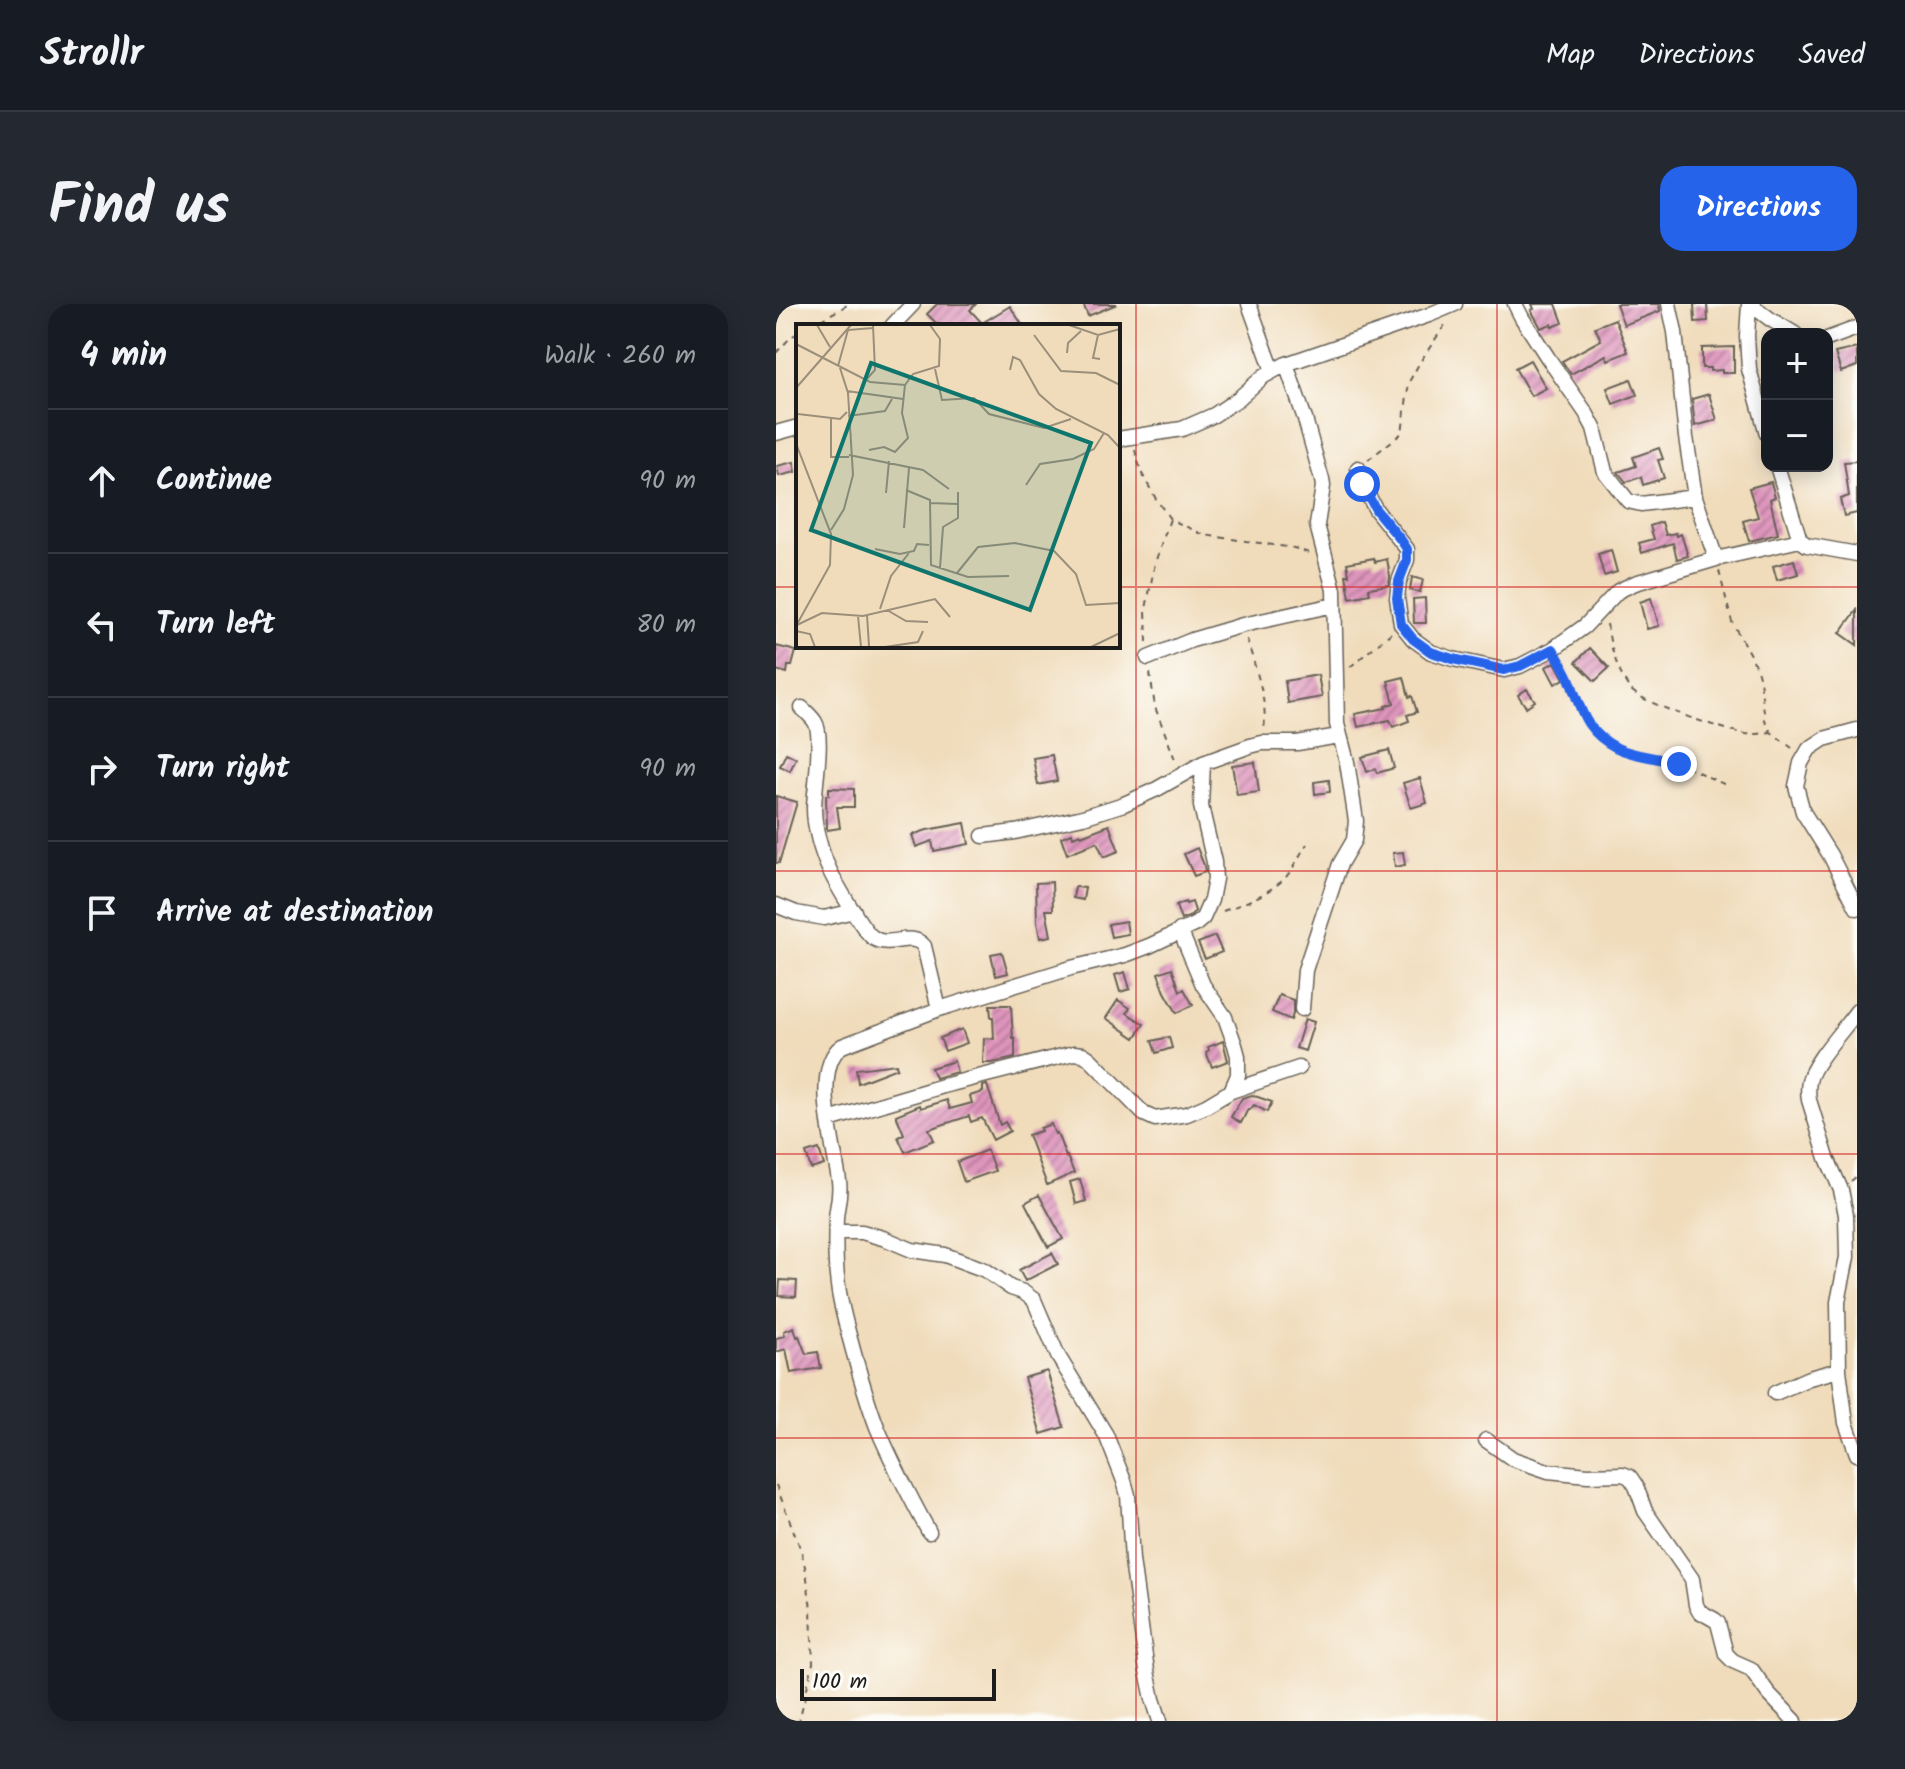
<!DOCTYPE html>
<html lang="en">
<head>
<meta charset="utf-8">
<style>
  body { margin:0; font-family:Kalam,sans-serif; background:#242831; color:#f1f3f6 }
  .controls { position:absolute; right:24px; top:24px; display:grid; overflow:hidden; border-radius:16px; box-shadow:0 4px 20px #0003 }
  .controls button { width:72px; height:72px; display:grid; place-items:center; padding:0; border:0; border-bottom:2px solid #363941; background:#171b24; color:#f1f3f6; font:40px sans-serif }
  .scale { position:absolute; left:24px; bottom:20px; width:196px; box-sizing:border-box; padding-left:8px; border:4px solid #1c1c1c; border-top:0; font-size:22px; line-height:28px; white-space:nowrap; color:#1c1c1c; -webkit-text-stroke:6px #fdfcf7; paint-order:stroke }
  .stop { position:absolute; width:24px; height:24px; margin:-18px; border:6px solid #2563eb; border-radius:50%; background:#fff }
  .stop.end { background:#2563eb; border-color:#fff; box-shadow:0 2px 8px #0008 }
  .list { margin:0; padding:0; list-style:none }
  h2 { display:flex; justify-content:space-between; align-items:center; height:104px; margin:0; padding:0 32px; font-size:34px }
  h2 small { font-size:26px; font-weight:400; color:#9ea1a6 }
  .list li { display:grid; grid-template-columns:52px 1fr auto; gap:24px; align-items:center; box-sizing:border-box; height:144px; padding:0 32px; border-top:2px solid #363941 }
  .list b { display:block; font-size:30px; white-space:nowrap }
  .list em { font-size:26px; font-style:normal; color:#9ea1a6 }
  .icon { flex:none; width:44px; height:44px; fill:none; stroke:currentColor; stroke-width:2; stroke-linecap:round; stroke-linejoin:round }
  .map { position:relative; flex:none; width:1081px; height:1417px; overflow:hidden; border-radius:24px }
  header { display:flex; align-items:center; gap:48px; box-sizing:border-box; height:112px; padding:0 40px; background:#171b24; border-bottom:2px solid #363941 }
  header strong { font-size:38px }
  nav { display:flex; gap:44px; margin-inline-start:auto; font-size:28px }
  .intro { display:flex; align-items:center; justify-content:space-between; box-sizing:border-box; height:192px; padding:0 48px }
  h1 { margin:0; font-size:56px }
  .button { padding:20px 36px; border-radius:24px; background:#2563eb; color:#fff; font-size:28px; font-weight:700 }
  main { display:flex; gap:48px; padding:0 48px }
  aside { flex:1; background:#171b24; border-radius:24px; box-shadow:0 4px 20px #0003 }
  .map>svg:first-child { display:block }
</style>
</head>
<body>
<header>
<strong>Strollr</strong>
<nav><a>Map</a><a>Directions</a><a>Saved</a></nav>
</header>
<div class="intro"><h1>Find us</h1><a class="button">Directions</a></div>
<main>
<aside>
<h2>4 min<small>Walk · 260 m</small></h2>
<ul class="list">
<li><svg class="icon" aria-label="ahead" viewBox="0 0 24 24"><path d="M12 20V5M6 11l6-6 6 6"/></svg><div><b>Continue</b></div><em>90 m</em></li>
<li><svg class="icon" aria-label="left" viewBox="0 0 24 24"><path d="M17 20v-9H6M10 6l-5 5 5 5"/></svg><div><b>Turn left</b></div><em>80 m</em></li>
<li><svg class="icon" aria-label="right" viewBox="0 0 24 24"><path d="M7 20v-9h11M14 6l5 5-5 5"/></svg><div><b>Turn right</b></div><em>90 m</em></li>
<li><svg class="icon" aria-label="arrive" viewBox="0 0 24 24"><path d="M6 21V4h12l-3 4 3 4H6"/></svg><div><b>Arrive at destination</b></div></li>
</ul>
</aside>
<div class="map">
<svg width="1081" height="1417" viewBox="0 0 1081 1417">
  <defs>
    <pattern id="building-hatch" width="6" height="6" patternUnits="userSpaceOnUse" patternTransform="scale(2)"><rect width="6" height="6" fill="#de94bc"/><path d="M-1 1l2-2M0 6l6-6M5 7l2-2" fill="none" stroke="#b37898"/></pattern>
  </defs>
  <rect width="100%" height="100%" fill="#fdfcf7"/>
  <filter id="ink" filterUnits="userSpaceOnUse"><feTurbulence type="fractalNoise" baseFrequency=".0125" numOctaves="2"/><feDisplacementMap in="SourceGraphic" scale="16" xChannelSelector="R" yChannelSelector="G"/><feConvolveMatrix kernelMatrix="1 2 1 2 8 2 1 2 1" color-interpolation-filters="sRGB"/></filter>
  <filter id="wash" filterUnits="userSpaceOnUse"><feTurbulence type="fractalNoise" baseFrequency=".006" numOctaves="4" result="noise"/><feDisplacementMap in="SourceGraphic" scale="32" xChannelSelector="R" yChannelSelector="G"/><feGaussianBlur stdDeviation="1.8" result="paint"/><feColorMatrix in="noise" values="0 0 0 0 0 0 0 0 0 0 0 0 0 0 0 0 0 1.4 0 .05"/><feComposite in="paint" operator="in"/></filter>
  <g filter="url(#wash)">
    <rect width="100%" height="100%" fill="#f0dcbb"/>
    <g id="blocks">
      <path fill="url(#building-hatch)" d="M161,0H200L194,6L206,19L234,2L247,22H163L151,10Z
        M307,0H341L312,12Z
        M756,0H780L787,19L776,23L775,20L765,24L755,6L758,5Z
        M840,0H883L884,7L848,21Z
        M918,0H931L932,17L919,18Z
        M839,15L852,48L832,56L830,51L795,70L786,57L825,36L819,23Z
        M958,43V69H946V66L934,67V64H926V44Z
        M1081,44V62L1065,68L1059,49Z
        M754,56L770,84L755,92L739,64Z
        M855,75L861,91L837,100L831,84Z
        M933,90L941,116L919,122L916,95Z
        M883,144L887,155L882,156L888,174L867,181L865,173L850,178L842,168L860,162L857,153Z
        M1081,157V209L1068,212L1064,195L1073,192L1068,158Z
        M18,158L20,168L3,172L1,162Z
        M995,178L999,193L994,195L1002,230L973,237L967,217L982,213L973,184Z
        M886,218L890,231L900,229L901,232L905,230L912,252L901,255L897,239L866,249L863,239L878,235L874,222Z
        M835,246L841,268L828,272L822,250Z
        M598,254L599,258L611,255L614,272L613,281L593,284L594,290L574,294L570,271H573L571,259Z
        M1018,256L1022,270L1001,276L997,262Z
        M636,273L647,276L644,288L634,286Z
        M649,294L650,319H638L637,295Z
        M875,294L883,322L871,325L864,298Z
        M1081,306V341L1064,329Z
        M0,342L20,347L16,362H12L11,369L0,366Z
        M814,344L833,364L819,377L800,358Z
        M779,358L788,375L779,380L770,363Z
        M542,371L546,393L512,399L509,377Z
        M628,373L633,393L636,392L641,408L631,411L633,417L617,423L614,416L582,423L579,410L610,404L609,402L618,399L612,377Z
        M751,385L759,397L750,403L742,391Z
        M613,446L618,464L601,469L599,465L591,468L586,453Z
        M10,449L20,454L14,467L4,462Z
        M276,451L281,477L262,481L257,454Z
        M479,458L483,488L461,491L456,461Z
        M644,474L651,499L635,504L627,479Z
        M553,476L554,488L539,490L538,478Z
        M53,484L78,485V503H61L64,524L51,526L50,491H53Z
        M0,492L21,498L3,559H0Z
        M189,519L193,540L158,547L156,537L140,543L136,531L151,526Z
        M333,521L343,547L328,553L321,538L291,550L285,533L296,529L297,533L304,530L305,532Z
        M421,544L428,561L429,568L418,572L408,550Z
        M627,548L629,561L619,563L617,549Z
        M276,578L277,606H270L275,632L264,634L261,618L260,579Z
        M299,583L309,584L307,596L297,594Z
        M409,598L410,600L416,598L419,607L415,612L405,616L400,602Z
        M350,617L352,630L335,633L332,620Z
        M439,632L446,648L429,655L422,639Z
        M226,648L232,669L220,672L215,650Z
        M396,664L404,687L408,685L417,701L401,709L389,688L382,669Z
        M349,668L354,685L344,688L339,671Z
        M503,691L517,696V710L515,716L496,708Z
        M342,696L354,704L351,709L368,720L359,734L330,714Z
        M214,701H235L237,735H239V754L216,759H207L208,734L218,735L217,713H215Z
        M529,715L538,718L529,747L520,744Z
        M186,725L191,739L169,747L164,734Z
        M393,733L396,744L380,749L376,737Z
        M447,737L452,757L436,763L430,748L433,746L432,743Z
        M178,757L181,768L159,774L155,764Z
        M120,760L121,764L82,779L80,765Z
        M211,781L224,821L229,818L234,827L217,836L206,814L195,818L193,812L153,825L158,836L129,848L122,833L128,830L120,811L144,801L145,804L171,796L174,805L196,799L194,792L207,788V782Z
        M476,791L496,798L491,808L478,801L474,806L472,805L465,819L455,813L466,794Z
        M275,820L279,830L281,829L290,853L291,852L298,869L271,881L252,831L265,827L264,824Z
        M43,845L48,861L35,865L30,849Z
        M211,846L219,867L188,878L181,858Z
        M304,875L310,897L300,900L294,878Z
        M263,891L287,935L272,943L249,899Z
        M276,949L282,960L249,977L243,966Z
        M4,976L21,977L20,993L3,992Z
        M18,1023L21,1033L23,1032L30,1050L42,1048L45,1064L15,1069L10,1045L0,1048V1034L9,1032L8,1027Z
        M271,1067L288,1123L265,1130L248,1074Z"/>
    </g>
  </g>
  <g filter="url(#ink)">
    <use href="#blocks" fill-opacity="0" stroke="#665f54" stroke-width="2"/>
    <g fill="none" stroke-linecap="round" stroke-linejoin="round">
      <defs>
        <path id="minor" d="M473,0L497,67
          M739,0L746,14L772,54L810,109L818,124L829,168L852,197L865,200L919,193
          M893,0L899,28L910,133L919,193L940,255
          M973,0L971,32L973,65L991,130
          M974,0L994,15L1019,30
          M116,22L137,0
          M1051,35L1081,24
          M510,60L529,115L546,176L547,182L541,221L558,286L561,420L571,458L580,517L578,536L564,560L529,666L526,705
          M0,129L22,123
          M342,135L406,125L438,111L462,95L488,72L510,60L653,11L679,0
          M1001,162L1024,236L1031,241L1081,250
          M582,164L586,180L600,206L631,245V256L623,277L621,294L625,320L637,335L655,348L677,355L728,366L744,362L777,345L809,322L842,287L859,279L940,255L1024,236
          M372,354L416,336L467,321L558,301
          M26,404C30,408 36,413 39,418C48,432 38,486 38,504C38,523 45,548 53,565C59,578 86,625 96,633C112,646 135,626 148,642L163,705
          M1081,426L1048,435L1033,445L1025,459L1020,482L1027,508L1054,551L1081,604
          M207,532L239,528L307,513L348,500L381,485L427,459L474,442L486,439H521L563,432
          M0,601L20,609L48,614L78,607
          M404,626L427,681L449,713L459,741L462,752V771L455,787
          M1081,707C1069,724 1037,758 1033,777C1032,783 1032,790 1033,796L1051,854L1065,886L1070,911L1071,953L1062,998L1063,1066L1070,1119L1081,1150
          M53,816L167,782L298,749L307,750L313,754L368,810L379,815L411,810L430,802L455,787L523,764
          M60,928H86L110,935L136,946L169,951L209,966L235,984L247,988L258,996L282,1052L330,1131L348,1177L352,1191L356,1256L371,1367L377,1395L384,1417
          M999,1089L1033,1074L1063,1066
          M710,1136L737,1155L772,1167L812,1171L847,1170L854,1173L860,1182L869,1207L916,1275L920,1301L923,1307L939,1316L942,1319L950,1350L957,1357L975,1365L992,1389L1019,1417
          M153,1228C134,1193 116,1159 101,1123C90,1094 82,1065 74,1035C69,1017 64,999 62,981C59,960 59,936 60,914C61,901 65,890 63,877C59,845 35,763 66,742L163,705L295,664L349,651L373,642L420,620L427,614L435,596L439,575L438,558L425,502L427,459"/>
      </defs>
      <use href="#minor" stroke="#665f54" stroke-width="17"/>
      <path stroke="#665f54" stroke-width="2" stroke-dasharray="6 6" stroke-linecap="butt" d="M34,22L73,0
        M0,49L15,33L22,29
        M359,146L365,168L380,195L394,215L428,231L518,244L533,249
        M592,156L626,129L633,78L644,58L671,18
        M943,267L956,318L980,362L984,376L989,416L995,428L1016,444
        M831,320C834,341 841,368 854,385C867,400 948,426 970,430C979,431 987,429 995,428
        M471,335C479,365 492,395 488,426
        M371,338L370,305L379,259L394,215
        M784,356C788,364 792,371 795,379C800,392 802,407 810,419C829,447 863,448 893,457C912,462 931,473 950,481
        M574,363L615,329
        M374,369L379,403L400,458
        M447,607C469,599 493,590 510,573C518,564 524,550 531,540
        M1075,877L1081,872
        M0,1181L25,1246L30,1267L35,1305L37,1359L23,1417"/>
      <use href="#minor" stroke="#fff" stroke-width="14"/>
    </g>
  </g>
  <g fill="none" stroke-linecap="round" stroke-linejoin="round" filter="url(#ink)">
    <path stroke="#2563eb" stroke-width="10" d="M586,180L600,206L625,236L631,245V256L623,277L621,294L625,320L637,335L655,348L677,355L728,366L744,362L777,345C783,356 791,367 795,379C806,409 810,428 841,444C860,453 883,453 903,460"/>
  </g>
  <path fill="none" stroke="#d62828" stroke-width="2" stroke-opacity="0.55" d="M360,0V1417M721,0V1417M0,283H22M342,283H1081M0,567H1081M0,850H1081M0,1134H1081"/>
  <g transform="translate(20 20)">
    <rect width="324" height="324" fill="#f0dcbb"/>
    <path fill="none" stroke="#9b8f7b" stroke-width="2" d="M21,1L34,23M273,1L302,11L324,5M52,6L77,4M238,11L265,47L300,49L324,61M302,11L297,34L304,35M0,20L74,58L109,61L117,50L143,42L144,15L134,1M271,29L272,19L285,7M42,42L52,6M139,45L146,76L178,74L193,90L248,104L275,95M214,46L217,33L224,36L243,70L260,85L312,111L324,124M70,56L79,46L77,1M0,64L55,1M51,67L107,75M0,72L1,122L35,210L34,241L0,302M2,90L44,95L51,88M52,92L89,87L96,75M35,95V133H53M73,126L88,123L99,128L112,114L106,89L109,61M53,131L127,146L153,165M230,161L244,140L277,135L298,125L308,109M110,166L134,176L135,241L172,253L213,252M90,169L93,137M134,179L162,180M108,204L113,144M35,206L48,185L57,151L52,69L44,44M79,225L104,230L118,227L121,220L133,221M144,244L147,203L162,194V168M161,249L182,223L219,219L258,227L280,250L290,281L324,279M84,285L95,252L113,229M91,286L110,297L132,298M71,291L73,322M62,292L65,323M1,301L26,289L67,292L139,275L154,293M0,307L14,310L19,323M89,323L122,318L127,307M295,323L324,309"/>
    <path fill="#0f766e" fill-opacity="0.15" stroke="#0f766e" stroke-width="4" d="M75,39L295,119L234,286L15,206Z"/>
    <rect width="324" height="324" fill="none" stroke="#1c1c1c" stroke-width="4"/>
  </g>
</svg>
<div class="controls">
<button>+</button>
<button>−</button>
</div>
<div class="scale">100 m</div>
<div class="stop" style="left:586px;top:180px"></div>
<div class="stop end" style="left:903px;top:460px"></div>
</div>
</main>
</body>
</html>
